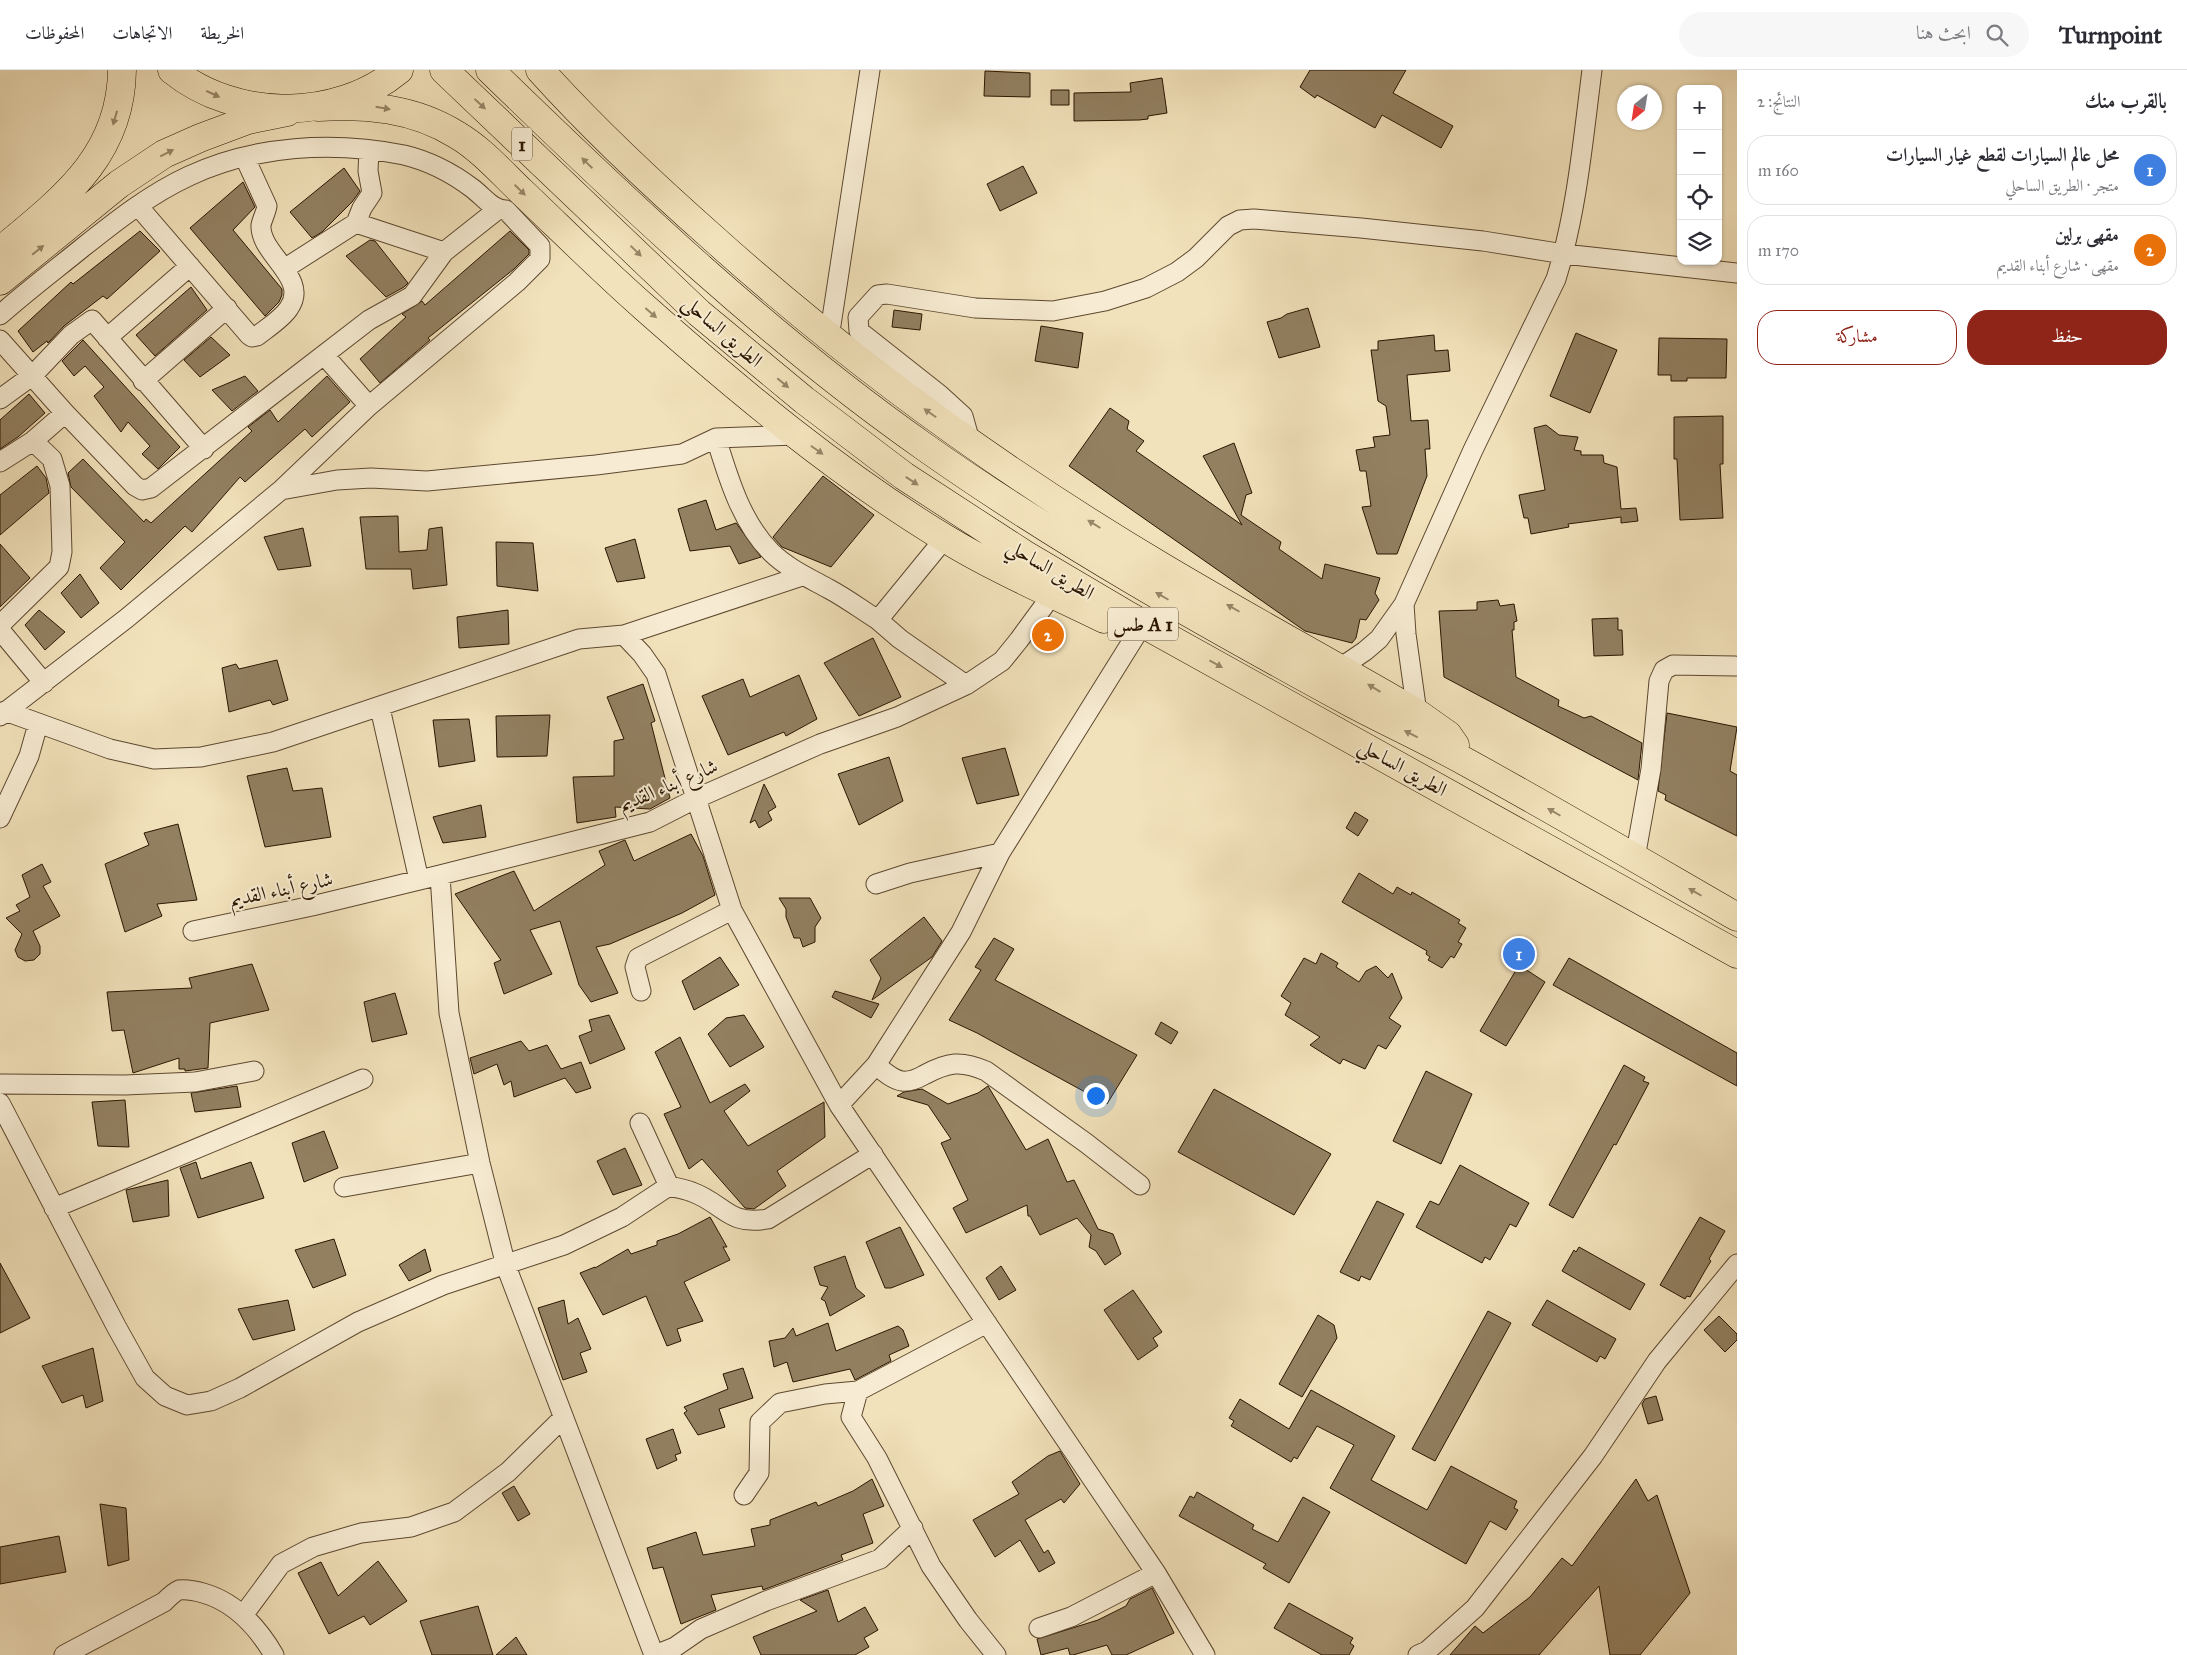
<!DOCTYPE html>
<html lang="ar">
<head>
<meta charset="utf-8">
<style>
  body { margin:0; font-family:"IM FELL Great Primer",Amiri,serif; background:#f7f7f7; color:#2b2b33; direction:rtl }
  .controls { position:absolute; right:15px; top:15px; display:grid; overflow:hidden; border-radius:10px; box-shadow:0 1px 4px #0004 }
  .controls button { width:45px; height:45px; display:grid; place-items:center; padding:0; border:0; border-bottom:1px solid #e1e1e2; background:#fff; color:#2b2b33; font:25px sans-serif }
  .compass { position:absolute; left:1617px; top:15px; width:45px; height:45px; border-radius:50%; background:#fff; box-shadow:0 1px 4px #0004; rotate:210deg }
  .you { position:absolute; left:1095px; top:1025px; width:18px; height:18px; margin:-12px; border:4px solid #fff; border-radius:50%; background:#1a73e8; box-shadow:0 0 0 8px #1a73e833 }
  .badge { display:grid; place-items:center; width:32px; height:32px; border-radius:50%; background:#8f2418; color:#fff; font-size:16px; font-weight:700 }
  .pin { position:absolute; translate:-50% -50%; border:2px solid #fff; box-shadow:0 1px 5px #0006 }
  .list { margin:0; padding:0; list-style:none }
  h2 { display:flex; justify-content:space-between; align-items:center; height:65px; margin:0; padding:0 20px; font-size:21px }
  h2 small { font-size:16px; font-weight:400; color:#7c7c81 }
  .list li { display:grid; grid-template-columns:32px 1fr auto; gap:15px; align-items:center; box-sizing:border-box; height:70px; margin:0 10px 10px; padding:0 10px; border:1px solid #e1e1e2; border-radius:20px }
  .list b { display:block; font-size:19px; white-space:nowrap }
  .list p { margin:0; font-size:16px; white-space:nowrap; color:#7c7c81 }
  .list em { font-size:16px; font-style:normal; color:#7c7c81 }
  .actions { display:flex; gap:10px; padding:15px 20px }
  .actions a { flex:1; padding:11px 0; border:1px solid #8f2418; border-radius:20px; text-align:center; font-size:18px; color:#8f2418 }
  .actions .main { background:#8f2418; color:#fff }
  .icon { flex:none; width:28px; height:28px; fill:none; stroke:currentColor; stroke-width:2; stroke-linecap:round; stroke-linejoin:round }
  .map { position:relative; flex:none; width:1737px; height:1585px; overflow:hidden; direction:ltr }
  header { display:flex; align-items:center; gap:30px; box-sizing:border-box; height:70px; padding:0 25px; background:#fff; border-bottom:1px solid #e1e1e2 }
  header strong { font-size:24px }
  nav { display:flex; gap:28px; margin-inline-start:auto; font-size:18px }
  .search { width:350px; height:45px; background:#f7f7f7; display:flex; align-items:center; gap:12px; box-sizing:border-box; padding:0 18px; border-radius:28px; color:#7c7c81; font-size:19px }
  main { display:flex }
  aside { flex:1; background:#fff }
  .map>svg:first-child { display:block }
</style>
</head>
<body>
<header>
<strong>Turnpoint</strong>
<div class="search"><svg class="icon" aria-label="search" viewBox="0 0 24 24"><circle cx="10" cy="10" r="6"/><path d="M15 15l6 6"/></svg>ابحث هنا</div>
<nav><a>الخريطة</a><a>الاتجاهات</a><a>المحفوظات</a></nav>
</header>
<main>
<aside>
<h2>بالقرب منك<small>النتائج: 2</small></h2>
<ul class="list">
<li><span class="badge" style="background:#3f7fe0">1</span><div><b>محل عالم السيارات لقطع غيار السيارات</b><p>متجر · الطريق الساحلي</p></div><em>160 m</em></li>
<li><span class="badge" style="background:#e8710a">2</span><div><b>مقهى برلين</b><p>مقهى · شارع أبناء القديم</p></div><em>170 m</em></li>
</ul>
<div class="actions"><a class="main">حفظ</a><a>مشاركة</a></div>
</aside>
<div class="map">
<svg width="1737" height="1585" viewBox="0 0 1737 1585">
  <rect width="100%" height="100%" fill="#f2e2bb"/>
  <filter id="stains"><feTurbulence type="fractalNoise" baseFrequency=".004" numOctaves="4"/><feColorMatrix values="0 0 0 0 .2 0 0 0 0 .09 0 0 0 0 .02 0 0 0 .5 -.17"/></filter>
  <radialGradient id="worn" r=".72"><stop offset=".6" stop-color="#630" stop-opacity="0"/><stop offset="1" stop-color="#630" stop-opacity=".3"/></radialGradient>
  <path fill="#928061" stroke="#2b1500" d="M1310,0H1406L1393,23L1453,56L1441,78L1382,45L1375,58L1317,25L1315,28L1300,17Z
    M985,1L1030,3V27L984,26Z
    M1162,8L1167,43L1148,46V49L1139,50L1074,51V23L1131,22L1130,13Z
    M1051,20H1069V35H1051Z
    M1023,96L1037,123L1000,141L987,114Z
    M344,98L360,121L352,132L322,162L312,168L290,142Z
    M243,112L255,137L233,160L282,219V225L279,232L265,246L190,158Z
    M140,161L160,181L107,229L103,226L64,256L48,273L47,271L33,282L18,261L71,212L73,214Z
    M510,161L529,180V184L514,199L428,268L430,270L380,313L360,289L406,247L402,244L422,231L425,235Z
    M370,170L375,171L408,213L404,217L386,227L346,186Z
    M191,217L207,240L155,286L136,265Z
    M1308,238L1320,277L1279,288L1267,252L1281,248L1287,244Z
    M894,240L922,244L920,260L892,257Z
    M1041,256L1083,263L1078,298L1035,291Z
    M1576,263L1617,280L1590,343L1550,326Z
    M1434,265L1435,281L1448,280L1450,301L1407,305L1411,351L1428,350L1430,379H1425L1427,406L1397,484H1377L1362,437L1371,436L1366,401H1360L1356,380L1375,377L1373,367L1390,365L1386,336L1378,331L1371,280H1378V271Z
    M211,267L230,285L200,307L184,290Z
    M1659,268L1727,269L1726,308H1687V311H1671V305H1658Z
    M83,270L180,377L158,399L142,384L150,376L128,352L121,362L94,326L104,317L85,296L74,306L62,291Z
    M245,306L258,321L232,341L212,320Z
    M327,306L350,332L312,367L305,359L245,412L240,407L192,462L185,456L121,520L100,498L125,472L71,417L68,403L83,389L144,452L146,449L151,453L252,361L248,357L270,340L278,352Z
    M29,324L45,343L18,367L0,379V350Z
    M1110,338L1129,351L1127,359L1144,371L1136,381L1242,455L1203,386L1234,373L1252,423L1246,425L1241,445L1281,472L1279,479L1322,509L1325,494L1380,508L1375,523L1379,530L1366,550L1360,549L1356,568L1352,573L1305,561L1069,396Z
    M1723,346V394H1720L1723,448L1680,450L1677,389H1674V347Z
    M1546,355L1559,365L1578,367L1574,380L1581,381V385H1603L1604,393L1617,397L1621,439L1636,438L1638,451L1621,453V447L1568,454L1569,457L1531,464L1528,448H1524L1519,425L1545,420L1534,358Z
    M37,396L46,408L49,423L0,465V425Z
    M823,406L874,445L831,497L782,477L773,467Z
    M706,430L716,460L736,453L761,487L739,494L730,476L690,481L678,439Z
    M398,446L399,482L427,480L429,459L442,457L447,515L413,519L411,499H366L360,447Z
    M303,458L311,496L278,500L264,467Z
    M635,469L645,508L617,512L605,478Z
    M496,472L533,473L538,521L497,516Z
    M0,474L30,508L0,537Z
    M80,504L99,533L81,548L61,523Z
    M1498,530L1500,536L1514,534L1517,551L1514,552V560H1512L1516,607L1559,630L1558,636L1584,648L1591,646L1642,673L1638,710L1444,607L1439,541L1477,540V532Z
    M39,540L65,562L45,580L25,555Z
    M508,540L509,574L459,578L457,547Z
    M1618,548V560H1622L1623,585L1594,586L1592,549Z
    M873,568L901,627L859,646L824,593Z
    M277,590L288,630L273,635L270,630L229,642L222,598L236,594L239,599Z
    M799,605L817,649L786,666L784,662L728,685L702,626L743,609L750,627Z
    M643,614L655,651L651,653L670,728L650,739L615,737L616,747L577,753L573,707L614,706V671L624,669L607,627Z
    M1667,643L1737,657L1730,701L1737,705V766L1665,730L1666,725L1658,721Z
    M550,645L547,686L497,687L496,646Z
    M469,649L475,691L439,697L433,650Z
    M1005,678L1019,725L977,734L962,688Z
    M889,687L903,731L859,755L838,704Z
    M287,698L293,721L322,718L331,767L265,777L247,706Z
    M764,714L776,737L768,742L772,750L759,758L755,750L750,753Z
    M481,735L486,767L443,773L433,747Z
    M1355,742L1368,750L1358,766L1346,758Z
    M178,754L197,830L157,834L162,846L125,862L105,794L149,775L144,763Z
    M691,764L703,786L715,825L682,843L610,874L596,877L618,923L591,932L579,915L560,851L530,860L552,904L504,924L494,893L501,890L455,824L514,801L534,841L605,795L599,781L625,770L634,791Z
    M42,794L51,812L43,816L60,846L33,861L40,876V884L34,890L25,891L18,887L15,880L22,864L6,848L20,841L16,835L30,827L22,805Z
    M1359,803L1393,824L1397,817L1411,825L1412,822L1460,850L1458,853L1466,858L1458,872L1462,874L1454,888L1451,886L1442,898L1428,890L1430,887L1426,884L1427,881L1342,832Z
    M779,828H810L821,848L815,857V872L803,877L800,868H794L786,847V839Z
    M924,847L942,871L932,887L872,930L881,908L870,890Z
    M994,868L1014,879L995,910L1137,985L1107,1034L977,963L949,950L981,900L975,897Z
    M1321,883L1338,893L1336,897L1359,912L1366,901L1376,896L1388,908L1392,903L1402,928L1389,948L1401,956L1386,979L1378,975L1365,999L1343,989L1340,994L1310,975L1320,967L1285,945L1291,933L1281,926L1304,888L1316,894Z
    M720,887L739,915L694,940L682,911Z
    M1569,888L1737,983V1016L1553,915Z
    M252,894L269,940L210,953L208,998L185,1001V999H179V988L133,1003L124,960L112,961L107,922L192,918L189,908Z
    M1519,895L1545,912L1506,976L1480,961Z
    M835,921L879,934L871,948L832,927Z
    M395,923L407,964L372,972L364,932Z
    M609,945L625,979L590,994L579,966L592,961L589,950Z
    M744,945L764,977L730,997L708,964L726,948Z
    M1161,952L1178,962L1171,974L1155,964Z
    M680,967L710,1033L745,1014L750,1021L724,1041L748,1076L824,1032L825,1067L777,1101L786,1116L754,1139L745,1138L702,1089L689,1099L664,1044L681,1037L655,982Z
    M521,971L529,981L547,975L561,999L581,992L591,1018L576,1023L565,1008L514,1027L511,1011L504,1015L497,994L474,1004L470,988Z
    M1624,995L1645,1007L1643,1011L1649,1013L1616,1075L1614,1074L1573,1148L1549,1135Z
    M1426,1001L1472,1024L1441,1094L1393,1071Z
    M237,1016L241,1037L195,1042L191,1023Z
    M988,1016L1026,1080L1048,1069L1067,1112L1074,1110L1098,1159L1113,1164L1121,1184L1105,1195L1096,1181L1089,1177L1091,1165L1077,1148L1040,1165L1030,1146H1028L1027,1135L966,1163L953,1138L968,1130L941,1073L951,1069L928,1035L897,1026L904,1022L922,1019L948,1034L978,1023Z
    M1214,1019L1331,1084L1294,1145L1178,1082Z
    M125,1030L129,1077L98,1076L92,1032Z
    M324,1061L338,1098L304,1112L292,1073Z
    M625,1078L642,1115L613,1125L597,1091Z
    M196,1092L201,1109L251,1092L264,1128L198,1148L180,1098Z
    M1460,1095L1529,1133L1516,1157L1510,1154L1490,1190L1485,1187L1482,1193L1416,1157L1430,1131L1439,1135Z
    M168,1110L169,1146L133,1152L126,1120Z
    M1377,1131L1404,1144L1370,1210L1361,1206L1359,1211L1340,1202Z
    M710,1147L727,1177H723L730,1190L684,1212L703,1251L677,1259L681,1271L667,1276L646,1226L603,1245L580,1203L595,1197V1198L628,1179L631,1184L657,1175V1171L678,1164Z
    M1700,1147L1725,1161L1709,1189L1711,1191L1706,1199L1690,1227L1687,1226L1685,1229L1660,1215Z
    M900,1157L924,1205L891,1218H885L866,1172Z
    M334,1169L346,1205L313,1218L295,1180Z
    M1579,1177L1645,1214L1630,1240L1562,1201L1574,1180L1576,1182Z
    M425,1179L431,1201L409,1211L399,1195Z
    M845,1186L856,1218L865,1226L830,1246L825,1231L821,1229L828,1217L820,1215L814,1197Z
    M0,1193L30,1248L0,1263Z
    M1001,1196L1016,1220L999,1230L986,1208Z
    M1133,1220L1162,1262L1153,1268L1158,1276L1138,1290L1104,1240Z
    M288,1230L295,1260L253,1270L238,1239Z
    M564,1230L568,1254L578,1248L591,1279L580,1283L587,1302L563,1310L538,1238Z
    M1547,1230L1616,1269L1605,1289L1600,1286L1597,1292L1532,1255Z
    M1488,1241L1511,1253L1435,1391L1412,1379Z
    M1318,1245L1334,1255L1337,1268L1302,1327L1279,1314Z
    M1719,1246L1737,1264V1270L1725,1282L1704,1260Z
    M828,1253L836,1281L898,1256L903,1260L909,1276L889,1285L891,1291L855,1310L850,1299L793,1312L787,1292L774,1297L769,1271L785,1268L793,1258L796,1266Z
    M93,1278L103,1331L86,1338L83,1325L62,1333L42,1296Z
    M743,1298L753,1328L719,1339L725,1357L698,1365L684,1343L687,1341L684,1337L728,1319L723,1304Z
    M1311,1320L1395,1366L1371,1410L1427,1440L1451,1396L1517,1431L1514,1438L1518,1440L1506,1460L1490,1451L1466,1494L1330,1418L1354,1375L1317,1356L1297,1389L1294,1387L1291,1392L1231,1356L1234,1351L1229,1348L1240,1329L1289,1359Z
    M1656,1326L1663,1350L1648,1354L1642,1334L1645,1329Z
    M673,1359L681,1383L675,1385L677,1390L657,1399L646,1369Z
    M1060,1381L1080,1414L1064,1433L1061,1429L1025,1450L1044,1483L1048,1480L1055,1493L1039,1502L1020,1470L995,1487L973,1450L1019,1424L1012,1412L1048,1386Z
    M872,1409L884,1436L863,1444L873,1473L841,1485L843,1490L763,1520L762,1516L711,1525L716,1540L681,1554L663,1497L653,1499L647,1478L696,1462L703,1485L755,1476L751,1459L770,1455V1450L816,1432L818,1436L853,1421Z
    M1636,1409L1648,1431L1657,1425L1690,1523L1640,1585H1610L1599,1516L1539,1585H1450L1475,1556L1483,1563L1530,1527L1562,1488L1572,1496Z
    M514,1416L530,1444L518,1451L502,1423Z
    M1197,1422L1254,1455L1252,1459L1278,1472L1303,1427L1330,1442L1289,1513L1263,1498L1266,1494L1179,1446L1190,1426L1194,1428Z
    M100,1434L126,1438L129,1490L108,1496Z
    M59,1466L66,1502L0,1514V1477Z
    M378,1491L407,1531L370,1555L364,1546L329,1564L298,1503L321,1492L338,1526Z
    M1152,1518L1174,1563L1126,1585H1112L1107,1575L1073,1585H1070L1068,1578L1041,1585L1037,1569L1098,1550L1126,1536L1130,1529Z
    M828,1520L838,1552L865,1537L878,1560L864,1568L869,1577L855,1585H761L753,1567L817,1541L800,1530Z
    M1289,1533L1353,1568L1350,1573L1354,1576L1349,1585H1322L1274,1558Z
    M478,1536L493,1585H432L420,1551Z
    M516,1567L527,1585H496Z"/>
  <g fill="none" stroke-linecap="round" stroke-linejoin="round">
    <defs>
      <path id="minor" d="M138,136L249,265L252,267L257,266C267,258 282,249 289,238C310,208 259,184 261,155C262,150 266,142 267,136L245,88
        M356,153L444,182
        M284,199L356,153L362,138L372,123L368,101L369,80
        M0,245C27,221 55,200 82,178C116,151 150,124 189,106C255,75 334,71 404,85C429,91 452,103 472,118C483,126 492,140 506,140L540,176V189L517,212L369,336L281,420
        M107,268L190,196
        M829,268L870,0
        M0,270L65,343L135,416L142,420L151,418L369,250L412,226L444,182L497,140
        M324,285L369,336
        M143,311L227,238
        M0,329L33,305L71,265L92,250L204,379
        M716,368C728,407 741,452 771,482C787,498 809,508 829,519C846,528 862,540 878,550L945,468
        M970,371L963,346L940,325L859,261L858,247L878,225L887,224L975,238L1053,241L1105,231L1146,218L1177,202L1196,188L1228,156L1240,150L1254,149L1361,158L1483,171L1564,184L1737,203
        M0,392L33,371
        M1404,534L1406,564L1417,643
        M878,550L900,569L966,615
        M0,555L59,497L62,482L60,416L52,389L33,371L65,343
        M0,560L44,613
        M624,565L802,506
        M1340,598L1365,581L1379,569L1404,534L1473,380L1556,209C1577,141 1583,70 1592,0
        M380,638L419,810
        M5,641L110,679L154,689L201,687L273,672L579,569L624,565L642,584L656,604L732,840L839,1035L1156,1503L1205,1585
        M0,646L127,548L281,420L337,410L371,408L427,411L596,395L682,384L716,368L795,365
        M0,748L29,686L38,654
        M1635,788L1651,699L1659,611L1664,600L1673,595L1735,596
        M440,805L449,943L480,1093L506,1196L654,1585
        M876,814L910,803L1000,783
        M193,861L312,836L440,805L650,752L695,729L820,674L897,647L966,615L1002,591L1019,570L1052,525
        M641,921L635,897L638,888L732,840
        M876,995C883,1001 893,1010 902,1011C910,1012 917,1009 924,1005C948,992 961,990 986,1001L1086,1073L1140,1115
        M0,1014L125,1015L195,1012L254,1001
        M0,1033L116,1256L145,1308L165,1326L187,1335L211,1331L240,1318L358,1252L443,1215L564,1175L622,1147L669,1116C677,1118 685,1119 692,1122C725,1134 727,1156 768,1149L873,1084
        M839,1035L876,995L961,862L1000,783L1136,565
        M640,1053L669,1116
        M344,1117L480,1093
        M54,1138L363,1009
        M858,1321L851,1347L877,1388L931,1496L968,1550L996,1585
        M744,1425L759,1403L760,1352L780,1333L825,1324L858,1321L987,1253
        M244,1544L281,1494L313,1477L361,1463L411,1457L454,1442L508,1402L563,1348
        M1039,1558L1071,1547L1156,1503
        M64,1585L164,1532C168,1528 174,1522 179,1520C187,1519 196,1521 203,1523C235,1532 257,1556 274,1585
        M655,1585L675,1577L701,1559L766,1531L880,1489L913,1458
        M1418,1585L1427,1581L1475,1538L1593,1386L1657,1291L1737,1194"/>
      <path id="primary" d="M0,181C61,130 121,87 122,0
        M0,211L119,114L164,84L200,68L248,50L287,42"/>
      <path id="trunk" d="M172,0C235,51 336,52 399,0
        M444,0L699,243L804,330L904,406L1024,484L1129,546L1737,884
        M490,0C628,134 768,267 926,378C1061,473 1206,554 1351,633C1389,653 1428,671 1466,692C1557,742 1647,795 1737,847
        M540,0C594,60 653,115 713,168C852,293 1004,403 1164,498C1248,548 1333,594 1417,643L1448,665L1455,675
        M318,37C366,34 414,38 457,65C481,79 501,102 522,122C562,160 602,200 644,237C739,321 837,403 946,469C997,500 1051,523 1104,549"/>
    </defs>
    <use href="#minor" stroke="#5d482f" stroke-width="21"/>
    <use href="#primary" stroke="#2b1500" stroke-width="29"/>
    <use href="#trunk" stroke="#2b1500" stroke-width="29"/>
    <use href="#minor" stroke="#f7ecd3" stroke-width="19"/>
    <use href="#primary" stroke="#f2e2bb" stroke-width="28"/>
    <use href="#trunk" stroke="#f2e2bb" stroke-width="28"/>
  </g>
  <defs><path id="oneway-solid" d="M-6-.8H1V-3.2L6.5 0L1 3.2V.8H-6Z" transform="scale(1.25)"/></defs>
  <g fill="#988667">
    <use href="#oneway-solid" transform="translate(213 24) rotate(25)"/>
    <use href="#oneway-solid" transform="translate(480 34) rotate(43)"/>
    <use href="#oneway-solid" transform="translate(383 38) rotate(10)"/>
    <use href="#oneway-solid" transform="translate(115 48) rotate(106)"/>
    <use href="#oneway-solid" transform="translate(167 83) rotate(-27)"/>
    <use href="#oneway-solid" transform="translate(587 93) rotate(-136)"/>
    <use href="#oneway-solid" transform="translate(520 120) rotate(44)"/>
    <use href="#oneway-solid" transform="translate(38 180) rotate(-39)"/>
    <use href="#oneway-solid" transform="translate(636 181) rotate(44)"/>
    <use href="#oneway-solid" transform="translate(651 243) rotate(41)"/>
    <use href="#oneway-solid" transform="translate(783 313) rotate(40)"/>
    <use href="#oneway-solid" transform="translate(930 343) rotate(-145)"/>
    <use href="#oneway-solid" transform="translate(817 380) rotate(35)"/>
    <use href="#oneway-solid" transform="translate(912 411) rotate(33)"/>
    <use href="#oneway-solid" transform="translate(1094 454) rotate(-148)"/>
    <use href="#oneway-solid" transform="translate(1162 526) rotate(-150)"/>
    <use href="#oneway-solid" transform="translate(1233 538) rotate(-150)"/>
    <use href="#oneway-solid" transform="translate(1216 594) rotate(29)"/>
    <use href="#oneway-solid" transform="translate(1374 618) rotate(-149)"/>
    <use href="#oneway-solid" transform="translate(1411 664) rotate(-153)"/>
    <use href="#oneway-solid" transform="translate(1554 742) rotate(-150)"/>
    <use href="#oneway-solid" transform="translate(1695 822) rotate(-150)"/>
  </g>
  <g text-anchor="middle" stroke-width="4" stroke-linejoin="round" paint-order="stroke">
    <g fill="#f7ecd3" stroke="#68563f" stroke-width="1">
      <rect x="512" y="57.5" width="20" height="33" rx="4"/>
      <rect x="1108" y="537.5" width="70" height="33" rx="4"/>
    </g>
    <g font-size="19" font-weight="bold" fill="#2b1500">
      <text x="522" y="81">1</text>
      <text x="1143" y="561">طس A 1</text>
    </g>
    <g font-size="20" fill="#2b1500" stroke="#f7ecd3">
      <text transform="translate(723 261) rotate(41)" y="7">الطريق الساحلي</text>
      <text transform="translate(1051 499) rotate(31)" y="7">الطريق الساحلي</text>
      <text transform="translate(1403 697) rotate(29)" y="7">الطريق الساحلي</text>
      <text transform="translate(668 715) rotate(-23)" y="7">شارع أبناء القديم</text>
      <text transform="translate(281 819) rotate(-12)" y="7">شارع أبناء القديم</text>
    </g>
  </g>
  <rect width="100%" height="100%" filter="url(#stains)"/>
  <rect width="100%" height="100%" fill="url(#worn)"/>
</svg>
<div class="controls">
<button>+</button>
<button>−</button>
<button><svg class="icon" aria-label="locate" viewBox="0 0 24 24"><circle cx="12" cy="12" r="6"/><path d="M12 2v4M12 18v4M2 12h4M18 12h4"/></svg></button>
<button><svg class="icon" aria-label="layers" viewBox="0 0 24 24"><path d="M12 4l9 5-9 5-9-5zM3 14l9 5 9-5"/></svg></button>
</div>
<svg class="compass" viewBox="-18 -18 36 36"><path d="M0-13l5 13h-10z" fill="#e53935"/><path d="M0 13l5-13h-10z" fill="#7c7c81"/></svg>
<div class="you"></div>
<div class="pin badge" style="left:1519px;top:884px;background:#3f7fe0">1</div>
<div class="pin badge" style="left:1048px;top:565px;background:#e8710a">2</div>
</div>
</main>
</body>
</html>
